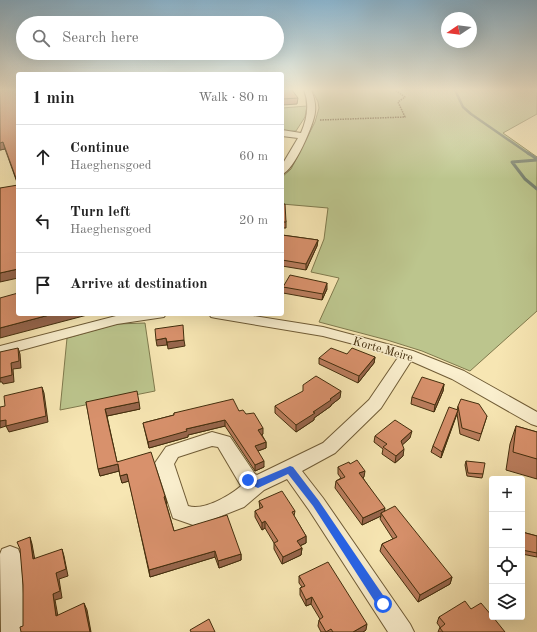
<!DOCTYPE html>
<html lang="en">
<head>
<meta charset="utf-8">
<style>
  body { margin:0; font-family:"Old Standard TT",serif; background:#f6f6f6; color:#222 }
  .controls { position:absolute; right:12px; bottom:12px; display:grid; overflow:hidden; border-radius:4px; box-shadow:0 4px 16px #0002 }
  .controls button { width:36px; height:36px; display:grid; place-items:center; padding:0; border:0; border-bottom:1px solid #e0e0e0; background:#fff; color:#222; font:20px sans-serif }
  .compass { position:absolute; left:441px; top:12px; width:36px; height:36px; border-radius:50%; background:#fff; box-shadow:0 4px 16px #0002; rotate:257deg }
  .stop { position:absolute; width:12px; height:12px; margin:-9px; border:3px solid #2563eb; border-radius:50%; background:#fff }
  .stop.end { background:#2563eb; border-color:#fff; box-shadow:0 1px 4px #0008 }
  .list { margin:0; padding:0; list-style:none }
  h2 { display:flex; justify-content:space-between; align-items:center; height:52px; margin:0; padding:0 16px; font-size:17px }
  h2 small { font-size:13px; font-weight:400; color:#767676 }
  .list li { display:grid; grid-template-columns:26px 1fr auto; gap:12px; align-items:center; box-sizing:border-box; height:64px; padding:0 16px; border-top:1px solid #e0e0e0 }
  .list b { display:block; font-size:15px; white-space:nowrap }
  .list p { margin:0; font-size:13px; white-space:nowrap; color:#767676 }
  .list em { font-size:13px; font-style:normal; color:#767676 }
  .icon { flex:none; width:22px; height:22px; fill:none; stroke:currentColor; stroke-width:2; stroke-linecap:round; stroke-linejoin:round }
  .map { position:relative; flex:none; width:537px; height:632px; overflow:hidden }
  .search { position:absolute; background:#fff; box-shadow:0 4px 16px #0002; left:16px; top:16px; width:268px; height:44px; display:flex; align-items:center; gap:10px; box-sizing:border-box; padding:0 14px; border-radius:22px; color:#767676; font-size:15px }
  .panel { position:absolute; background:#fff; box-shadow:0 4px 16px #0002; left:16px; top:72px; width:268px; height:244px; border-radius:4px }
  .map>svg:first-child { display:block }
</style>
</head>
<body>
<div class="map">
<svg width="537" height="632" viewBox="0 0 537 632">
  <rect width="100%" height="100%" fill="#f7e6b3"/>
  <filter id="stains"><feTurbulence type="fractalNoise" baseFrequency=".005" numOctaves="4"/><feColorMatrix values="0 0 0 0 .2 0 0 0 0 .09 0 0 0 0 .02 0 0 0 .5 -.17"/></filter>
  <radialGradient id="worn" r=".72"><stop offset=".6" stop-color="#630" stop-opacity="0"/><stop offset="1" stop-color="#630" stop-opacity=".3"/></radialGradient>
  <path fill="#bcc58d" stroke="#807a4d" d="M312,90H537V114L503,133L537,157V311L470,371L422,351L387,340L319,322L339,278L311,272L324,239L328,208L282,204V177L291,169L315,122L319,108L318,102Z
    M307,106L305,117L296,131L282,132V108Z
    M145,323L155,391L60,410L67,338L117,324Z"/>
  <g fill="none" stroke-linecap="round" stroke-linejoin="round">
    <path stroke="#7a8472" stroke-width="2.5" d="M455,90L463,107L471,114L529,154"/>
    <path stroke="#7a8472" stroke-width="3" d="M528,153L537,159
      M537,160L512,162L525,179L537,189"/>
    <defs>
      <path id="minor" d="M304,90H311C314,97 316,104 315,112C314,124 294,171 282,174V165L298,138L282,136V130L301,133C307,119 310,105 304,90Z
        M128,314H166L164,317L117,324L0,356V346L116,316Z
        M209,314H241L323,327L413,351L464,371L537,412V426L531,424L452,379L411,361L381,408L335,453L302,471L323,498L410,624L414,632H388L309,510L287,479L264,490L244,507L196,526L173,518L155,463L166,447L212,432L230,437L255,474L257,475L323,443L369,400L399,356L323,336L216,318L211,317ZM212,446L218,447L241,486C229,496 204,511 188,506L174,464L178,457Z
        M10,546L18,549L21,556L25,632H1L0,554L2,549Z"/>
    </defs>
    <use href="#minor" stroke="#705c36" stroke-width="2"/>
    <path stroke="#432e0d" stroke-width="1.5" stroke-dasharray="1.5 1" stroke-linecap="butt" d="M320,120L405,117L398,102L405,97L395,90"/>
    <use href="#minor" fill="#faefce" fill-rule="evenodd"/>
  </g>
  <path fill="#ba7d5d" stroke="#432e0d" d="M0,90H18V278V185L5,149L0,150Z
    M282,90L298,98L297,104L282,105Z
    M282,204L286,222V228H282Z
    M282,235L318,240L317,246L306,270L282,266Z
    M283,287L327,289L322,300L283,293Z
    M375,357L374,363L358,383L319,364V358Z
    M444,384L443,391L434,412L411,404L412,397Z
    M340,398L331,405V406L314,418V420L296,432L275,413V406Z
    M86,402L140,409L107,416L117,462L167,503H166L174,531L241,554V560L219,568L215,557L150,577L129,481L122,483L119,471L100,476Z
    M458,406L487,416L479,441L460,434L457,414L441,458L431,452L433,446L457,410Z
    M239,411L246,414L263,434L262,435L266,442V448L258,451L264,467L255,471L225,426L188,435V437L149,448L143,423L174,415V413Z
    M516,426L537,432V479L506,470L510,444Z
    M375,436L410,438L402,445L403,456L395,463L382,454L383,449L374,442Z
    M466,461L483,474L482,478L467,476L465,465Z
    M338,467L364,477L363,478L385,511L452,577L450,584L418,602L380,551L382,544L393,539L380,519L381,516L362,525L335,488L336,481L341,478L338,474Z
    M259,501L295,511L294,516L306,536V543L300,546L302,548L301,555L282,564L274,549V543L265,528L262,530L255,517V511L260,509Z
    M522,532L537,536V557L522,554Z
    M299,576L366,630L363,632H321L318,626L319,620L320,619L311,604L306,606L300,595V588L302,587L299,583Z
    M471,609L505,632H438L440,627L437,623L439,617Z"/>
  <path fill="#97664c" stroke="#432e0d" d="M3,142L5,149L0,150V143Z
    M318,240L317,246L306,270V264Z
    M18,269V278L0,282V273Z
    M327,283V289L322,300L323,294Z
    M53,314H91L0,338V328Z
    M166,338L167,345L157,346L156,340Z
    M184,340L185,346L168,349L167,342Z
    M18,348L20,354L21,368L13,369L14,382L3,384L2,382H0V375L11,363Z
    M375,357L374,363L358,383L359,376Z
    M444,384L443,391L434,412L435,405Z
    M42,387L44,393L48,422L9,432L6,426L0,428V421Z
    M341,391L340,398L331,405V406L314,418V420L296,432V425L330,399Z
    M139,402L140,409L107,416L105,409Z
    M458,410L456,416L441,458L442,452Z
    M225,420V426L188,435V437L149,448L148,442L186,429Z
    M263,428V434L258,436V430Z
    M412,431L410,438L399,448L401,441Z
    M266,442V448L255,452V446Z
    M404,449L403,456L395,463L396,456Z
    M264,461V467L255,471V465Z
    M118,464L119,471L100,476L98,469Z
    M365,471L364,477L358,480L359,473Z
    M127,474L129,481L122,483L120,476Z
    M165,496L167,503L165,504L164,497Z
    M385,508L384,514L381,513V516L362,525L363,518Z
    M265,521V528L262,530V523Z
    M306,536V543L297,547V541Z
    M30,537L32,544L36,566L33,559Z
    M302,548L301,555L282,564L283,557Z
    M62,549L64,556L68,576L59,579L62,598L55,600L59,622L56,616L53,594L56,573Z
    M215,551V557L150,577L149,570Z
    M241,554V560L219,568L218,561Z
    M452,577L450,584L418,602L420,595Z
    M312,597L311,604L306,606V600Z
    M84,603L87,610L91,632H90Z
    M367,624L366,630L363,632H353Z"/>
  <path fill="#d8916c" stroke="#432e0d" d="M0,90H18V184L3,142L0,143Z
    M282,90H292L298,98L282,99Z
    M18,185V269L0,273V188Z
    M282,204H285L286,222H282Z
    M282,235L318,240L306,264L282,260Z
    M290,275L327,283L323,294L283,287Z
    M18,293V314H53L0,328V298Z
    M183,325L184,340L167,342L166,338L156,340L155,329Z
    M18,348L19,361L11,363L12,375L0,378V352Z
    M331,348L347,354L352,348L375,357L359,376L319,358Z
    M316,376L341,391L330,399L331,400L313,412L315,413L296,425L275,406L303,391V385Z
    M422,377L444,384L435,405L412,397Z
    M42,387L46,416L6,426V420L0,421V407L5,406L4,396Z
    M137,391L139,402L105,409L117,462L151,452L165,496L164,497L174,531L227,515L241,554L218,561L215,551L149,570L127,474L120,476L118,464L98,469L86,402Z
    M233,399L239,411L243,410L246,414L254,413L263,428L258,430L266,442L255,446L264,461L255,465L225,420L186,429L187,431L148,442L143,423L174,415V413Z
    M461,399L479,404L487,416L481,434L462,428L458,406Z
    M449,407L458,410L442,452L433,446Z
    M395,420L412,431L401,441L404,449L396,456L383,447L387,444L375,436Z
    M516,426L537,432V459L513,452Z
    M357,460L365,471L359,473L385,508L363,518L336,481L345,477L338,467L349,462L350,464Z
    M466,461L485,463L483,474L468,473Z
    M282,491L295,511L292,512L306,536L297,541L302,548L283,557L274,543L278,541L265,521L262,523L255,511L263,507L259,501Z
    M395,506L452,577L420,595L382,544L397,537L381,513Z
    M522,532L537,536V553L522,550Z
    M30,537L33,559L62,549L66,569L56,573L60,591L53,594L56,616L84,603L90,632H21L20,627L23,626V585L20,549L17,542Z
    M328,562L367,624L353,632H333L331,629L326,632L319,620L323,617L312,597L306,600L300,588L305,586L299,576Z
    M465,601L471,609L481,603L492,616V617H493L505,632H443L440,628L445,624L439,617Z
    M209,619L215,632H191L190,630Z"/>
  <linearGradient id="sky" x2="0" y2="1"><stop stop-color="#8bb8d4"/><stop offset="0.5" stop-color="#fbf4dd"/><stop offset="1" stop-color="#fbf4dd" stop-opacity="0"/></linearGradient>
  <rect width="537" height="179" fill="url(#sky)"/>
  <path fill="#2563eb" d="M290,466L293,467L319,501L387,601L389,604L387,608L383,609L379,608L313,506L288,474L258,488L245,482L243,480L248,476L257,480Z"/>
  <g text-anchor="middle" stroke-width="3" stroke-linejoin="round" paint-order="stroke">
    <g font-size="12" fill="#432e0d" stroke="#faefce">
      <text transform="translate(383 349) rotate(16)" y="4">Korte Meire</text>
    </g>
  </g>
  <rect width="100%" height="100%" filter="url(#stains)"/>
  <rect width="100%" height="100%" fill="url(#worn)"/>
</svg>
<div class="controls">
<button>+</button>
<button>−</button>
<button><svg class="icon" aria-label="locate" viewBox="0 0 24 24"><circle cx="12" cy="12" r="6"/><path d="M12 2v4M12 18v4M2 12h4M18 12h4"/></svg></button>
<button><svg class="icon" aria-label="layers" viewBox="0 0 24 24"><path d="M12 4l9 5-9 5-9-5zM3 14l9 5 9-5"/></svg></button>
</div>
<svg class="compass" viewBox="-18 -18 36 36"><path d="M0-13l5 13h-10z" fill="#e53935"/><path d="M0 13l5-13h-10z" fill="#767676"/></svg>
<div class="stop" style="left:383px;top:604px"></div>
<div class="stop end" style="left:248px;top:480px"></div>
<div class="search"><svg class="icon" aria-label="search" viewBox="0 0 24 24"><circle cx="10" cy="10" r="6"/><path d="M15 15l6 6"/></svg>Search here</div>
<section class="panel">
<h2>1 min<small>Walk · 80 m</small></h2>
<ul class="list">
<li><svg class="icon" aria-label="ahead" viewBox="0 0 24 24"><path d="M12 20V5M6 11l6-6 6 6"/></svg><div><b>Continue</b><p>Haeghensgoed</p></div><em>60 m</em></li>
<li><svg class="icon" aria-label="left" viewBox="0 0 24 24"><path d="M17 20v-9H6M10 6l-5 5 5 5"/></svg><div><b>Turn left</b><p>Haeghensgoed</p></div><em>20 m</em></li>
<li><svg class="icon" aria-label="arrive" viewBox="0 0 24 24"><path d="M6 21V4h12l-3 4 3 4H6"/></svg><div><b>Arrive at destination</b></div></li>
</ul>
</section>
</div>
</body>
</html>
